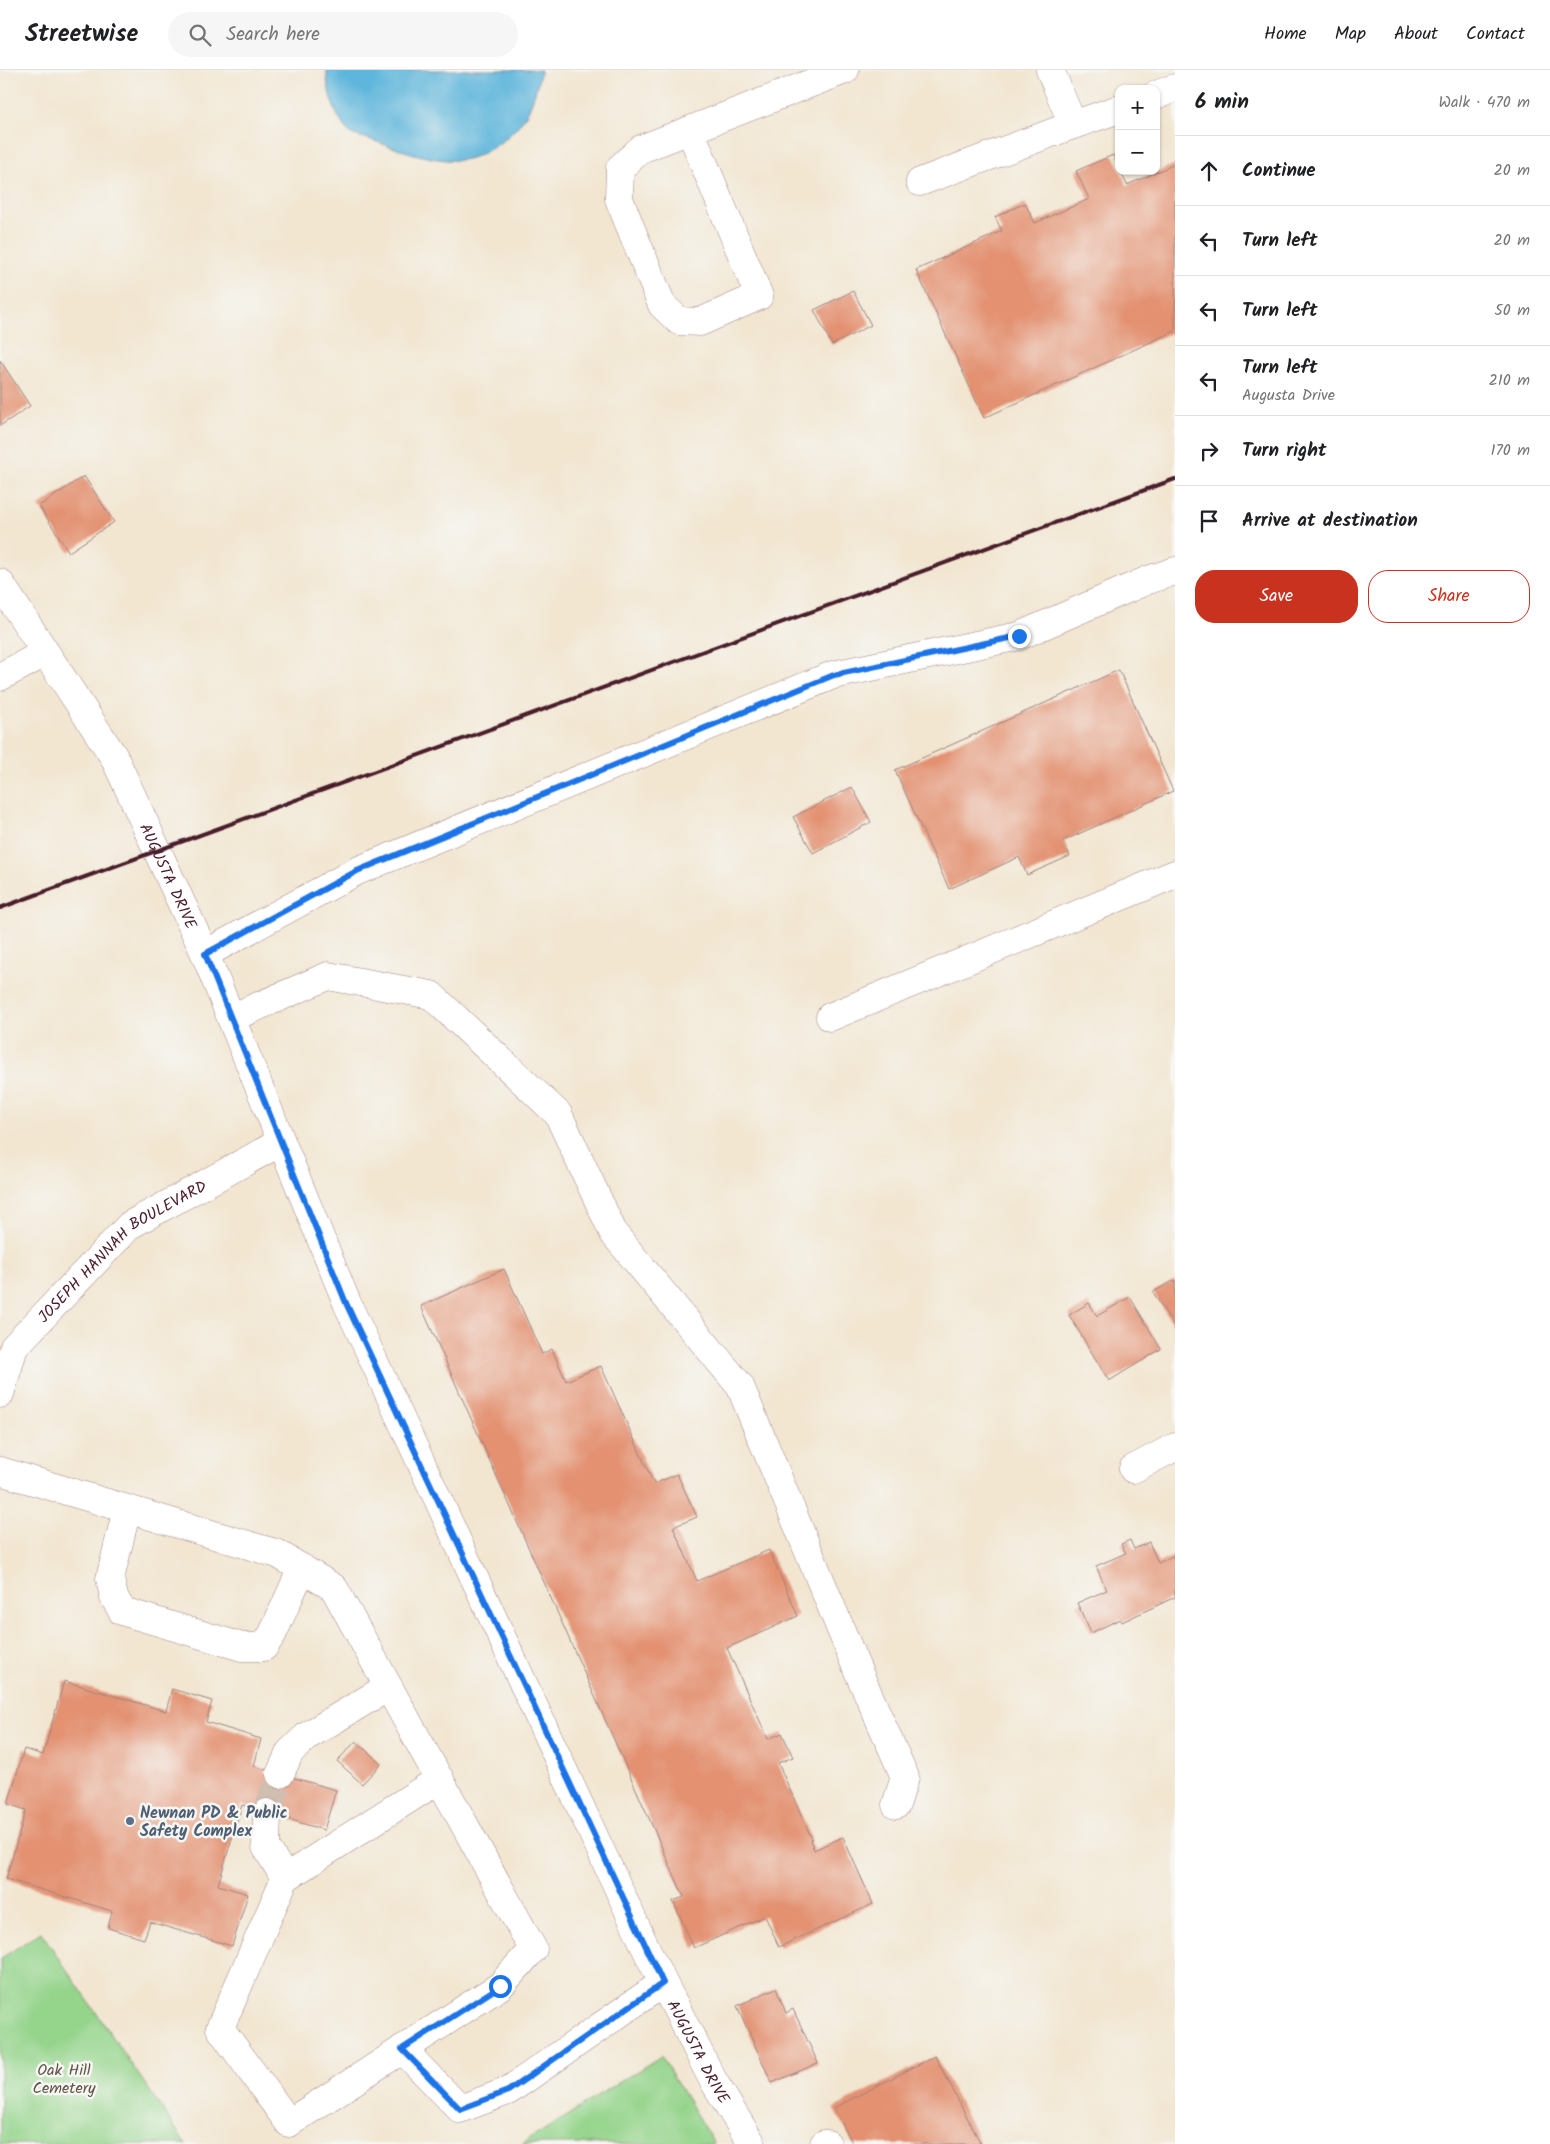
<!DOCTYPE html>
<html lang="en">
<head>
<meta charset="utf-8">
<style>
  body { margin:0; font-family:Kalam,sans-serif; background:#f6f6f6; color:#202124 }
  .controls { position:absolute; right:15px; top:15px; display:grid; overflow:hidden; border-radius:10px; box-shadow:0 1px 4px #0004 }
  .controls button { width:45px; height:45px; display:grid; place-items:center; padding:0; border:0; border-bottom:1px solid #e0e0e0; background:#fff; color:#202124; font:25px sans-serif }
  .stop { position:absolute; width:15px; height:15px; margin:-11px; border:4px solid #1a73e8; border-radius:50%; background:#fff }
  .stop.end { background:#1a73e8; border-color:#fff; box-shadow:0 1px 5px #0008 }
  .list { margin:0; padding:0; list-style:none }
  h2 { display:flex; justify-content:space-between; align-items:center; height:65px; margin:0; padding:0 20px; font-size:21px }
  h2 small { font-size:16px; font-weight:400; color:#757577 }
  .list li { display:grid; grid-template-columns:32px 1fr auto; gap:15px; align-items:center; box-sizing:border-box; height:70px; padding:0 20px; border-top:1px solid #e0e0e0 }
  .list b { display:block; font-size:19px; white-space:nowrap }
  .list p { margin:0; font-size:16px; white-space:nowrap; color:#757577 }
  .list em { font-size:16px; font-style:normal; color:#757577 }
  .actions { display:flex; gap:10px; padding:15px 20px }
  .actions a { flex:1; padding:11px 0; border:1px solid #c8321e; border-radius:20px; text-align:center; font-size:18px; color:#c8321e }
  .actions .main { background:#c8321e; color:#fff }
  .icon { flex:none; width:28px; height:28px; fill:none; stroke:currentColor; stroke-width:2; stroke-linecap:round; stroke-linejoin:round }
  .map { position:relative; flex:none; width:1175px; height:2074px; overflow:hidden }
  header { display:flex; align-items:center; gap:30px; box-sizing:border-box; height:70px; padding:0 25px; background:#fff; border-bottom:1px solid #e0e0e0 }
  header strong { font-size:24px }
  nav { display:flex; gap:28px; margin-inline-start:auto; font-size:18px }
  .search { width:350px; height:45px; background:#f6f6f6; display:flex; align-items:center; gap:12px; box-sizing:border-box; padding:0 18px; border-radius:28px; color:#757577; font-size:19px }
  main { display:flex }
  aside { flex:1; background:#fff }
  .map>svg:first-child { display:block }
</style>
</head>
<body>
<header>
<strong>Streetwise</strong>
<div class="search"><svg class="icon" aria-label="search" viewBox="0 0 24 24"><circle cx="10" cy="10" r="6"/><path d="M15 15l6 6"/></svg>Search here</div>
<nav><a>Home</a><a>Map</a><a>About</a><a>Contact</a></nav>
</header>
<main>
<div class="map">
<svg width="1175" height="2074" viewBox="0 0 1175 2074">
  <rect width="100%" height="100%" fill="#f6f6f2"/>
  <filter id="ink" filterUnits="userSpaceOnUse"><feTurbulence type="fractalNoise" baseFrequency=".02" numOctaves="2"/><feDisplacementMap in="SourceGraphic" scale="10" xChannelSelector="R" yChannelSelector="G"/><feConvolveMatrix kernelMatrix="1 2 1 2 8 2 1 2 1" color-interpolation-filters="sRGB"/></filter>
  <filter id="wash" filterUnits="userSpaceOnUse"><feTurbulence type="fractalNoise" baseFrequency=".0096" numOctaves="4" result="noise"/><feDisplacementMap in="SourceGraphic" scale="20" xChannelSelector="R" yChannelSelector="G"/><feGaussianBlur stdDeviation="1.12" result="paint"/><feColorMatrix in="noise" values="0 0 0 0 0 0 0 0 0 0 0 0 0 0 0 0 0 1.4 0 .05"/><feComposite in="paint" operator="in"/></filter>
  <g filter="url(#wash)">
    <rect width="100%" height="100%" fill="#f2e6d1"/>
    <path fill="#94d48b" stroke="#6f7a5b" d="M41,1862L186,2074H0V1889Z
      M661,1986L714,2074H522Z"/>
    <path fill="#5fb6dc" stroke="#546a84" d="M327,0H541C538,12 535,25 530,37C521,59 494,81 471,88C443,97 395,78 368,69C363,67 354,66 350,63C336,51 325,17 327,0Z"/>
    <g id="blocks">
      <path fill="#e39171" d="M1113,85L1127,115L1175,94V261L984,348L916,200L1002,161L995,147L1025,133L1035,153L1089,129L1076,101Z
        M853,221L871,255L832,275L814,240Z
        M0,290L30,336L0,356Z
        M84,406L114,452L69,482L39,436Z
        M1119,600L1173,721L1063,771L1070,786L1027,805L1019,787L949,819L895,700Z
        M852,717L871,752L813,783L793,747Z
        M504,1199L542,1284L552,1279L566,1311L601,1296L654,1414L677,1404L697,1447L673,1457L697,1511L769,1480L798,1546L727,1578L768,1669L782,1663L793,1687L778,1693L812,1769L810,1770L814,1780L843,1767L873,1834L779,1877L765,1846L694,1878L673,1831L684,1827L421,1236Z
        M1175,1210V1258L1153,1222Z
        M1130,1227L1161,1279L1109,1311L1069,1245L1089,1233L1097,1246Z
        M1130,1470L1134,1479L1149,1472L1158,1493L1173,1486L1175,1491V1527L1122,1552L1120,1549L1091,1563L1077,1533L1107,1520L1096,1496L1126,1483L1121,1474Z
        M64,1611L166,1641L172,1619L212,1631L206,1652L261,1669L254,1696L336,1720L324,1760L242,1735L218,1815L248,1824L232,1876L150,1852L144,1869L108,1858L112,1841L6,1809L26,1740L8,1734L24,1679L43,1685Z
        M356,1671L381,1694L362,1714L337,1691Z
        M776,1918L786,1943L793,1939L818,1993L772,2013L737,1936Z
        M935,1986L981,2074H853L834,2038Z"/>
    </g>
  </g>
  <g filter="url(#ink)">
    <use href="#blocks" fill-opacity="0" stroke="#9e827e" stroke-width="1"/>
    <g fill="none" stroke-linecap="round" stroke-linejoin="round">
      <path stroke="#d0beb0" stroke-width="28" stroke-dasharray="28 14" stroke-linecap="butt" d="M267,1743L280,1704"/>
      <defs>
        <g id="minor">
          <path d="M1156,25L1175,18"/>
          <path d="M1073,55L1119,39"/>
          <path d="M690,60L759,226L700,252L679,251L662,235L619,129L620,98L641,79L845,0"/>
          <path d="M920,112L1073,55L1050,0"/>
          <path id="s1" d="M0,513L114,687L205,884L347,1233L650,1887L713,2010L752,2074"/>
          <path d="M0,607L45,583"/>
          <path d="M205,884L357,801L833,605L1019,566L1148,510L1175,501"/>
          <path d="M830,947L1175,804"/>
          <path d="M231,948L328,906L431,925L558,1044L614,1164L740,1316L858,1601L905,1707L896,1735"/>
          <path id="s2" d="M0,1324L14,1277L130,1155L281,1072"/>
          <path d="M1133,1399L1175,1377"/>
          <path d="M0,1401L278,1484L334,1518L533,1879L500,1916L289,2053L220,1958L285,1808L440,1709"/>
          <path d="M127,1439L110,1509L114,1527L122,1541L242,1577H264L273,1563L302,1498"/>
          <path d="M280,1704L290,1682L307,1666L388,1617"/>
          <path d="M267,1743L266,1777L285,1808"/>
          <path d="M402,1979L460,2039L508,2021L663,1913"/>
          <path d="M824,2074H827"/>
        </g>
      </defs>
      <use href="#minor" stroke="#9e827e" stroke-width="29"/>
      <use href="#minor" stroke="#fff" stroke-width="28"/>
      <path stroke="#4a1f2b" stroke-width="4" d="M0,838L1175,409"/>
    </g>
  </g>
  <g fill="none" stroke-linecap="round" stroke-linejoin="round" filter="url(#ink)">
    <path stroke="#1a73e8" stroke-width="6" d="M500,1916L402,1979L460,2039L508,2021L663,1913L346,1233L205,884L357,801L834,605L1019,566"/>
  </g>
  <circle fill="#5c6f8a" stroke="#f6f6f2" stroke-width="2" cx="130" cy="1751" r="5"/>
  <g text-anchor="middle" stroke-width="5" stroke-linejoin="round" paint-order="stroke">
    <g font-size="16" fill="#4a1f2b" stroke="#f6f6f2">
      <text dy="6" stroke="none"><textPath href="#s1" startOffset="339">AUGUSTA DRIVE</textPath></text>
      <text dy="6" stroke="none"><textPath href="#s2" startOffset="195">JOSEPH HANNAH BOULEVARD</textPath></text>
      <text dy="6" stroke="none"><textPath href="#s1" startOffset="1629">AUGUSTA DRIVE</textPath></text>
    </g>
    <g font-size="16" font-weight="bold" fill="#4e5e75" stroke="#f6f6f2" text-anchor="start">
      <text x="140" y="1748">Newnan PD &amp; Public<tspan x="140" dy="18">Safety Complex</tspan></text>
    </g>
    <g font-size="16" fill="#605548" stroke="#f6f6f2">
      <text x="64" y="2005">Oak Hill<tspan x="64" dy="18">Cemetery</tspan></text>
    </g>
  </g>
</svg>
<div class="controls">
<button>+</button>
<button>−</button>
</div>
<div class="stop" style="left:500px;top:1916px"></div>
<div class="stop end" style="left:1019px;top:566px"></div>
</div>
<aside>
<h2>6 min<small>Walk · 470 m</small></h2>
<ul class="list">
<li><svg class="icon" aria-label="ahead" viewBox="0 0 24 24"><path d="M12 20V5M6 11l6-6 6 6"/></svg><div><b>Continue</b></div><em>20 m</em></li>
<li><svg class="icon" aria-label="left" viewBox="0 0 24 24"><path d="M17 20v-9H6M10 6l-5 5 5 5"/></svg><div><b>Turn left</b></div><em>20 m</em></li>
<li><svg class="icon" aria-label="left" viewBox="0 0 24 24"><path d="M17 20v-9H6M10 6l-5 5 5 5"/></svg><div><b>Turn left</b></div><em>50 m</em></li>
<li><svg class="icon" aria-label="left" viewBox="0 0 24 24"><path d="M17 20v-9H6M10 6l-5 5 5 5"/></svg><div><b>Turn left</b><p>Augusta Drive</p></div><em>210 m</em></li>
<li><svg class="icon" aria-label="right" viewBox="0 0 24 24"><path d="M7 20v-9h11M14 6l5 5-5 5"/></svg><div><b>Turn right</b></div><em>170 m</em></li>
<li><svg class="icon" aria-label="arrive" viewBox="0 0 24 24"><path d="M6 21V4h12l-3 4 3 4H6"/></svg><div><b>Arrive at destination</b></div></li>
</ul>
<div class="actions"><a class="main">Save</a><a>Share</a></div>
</aside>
</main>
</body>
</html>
